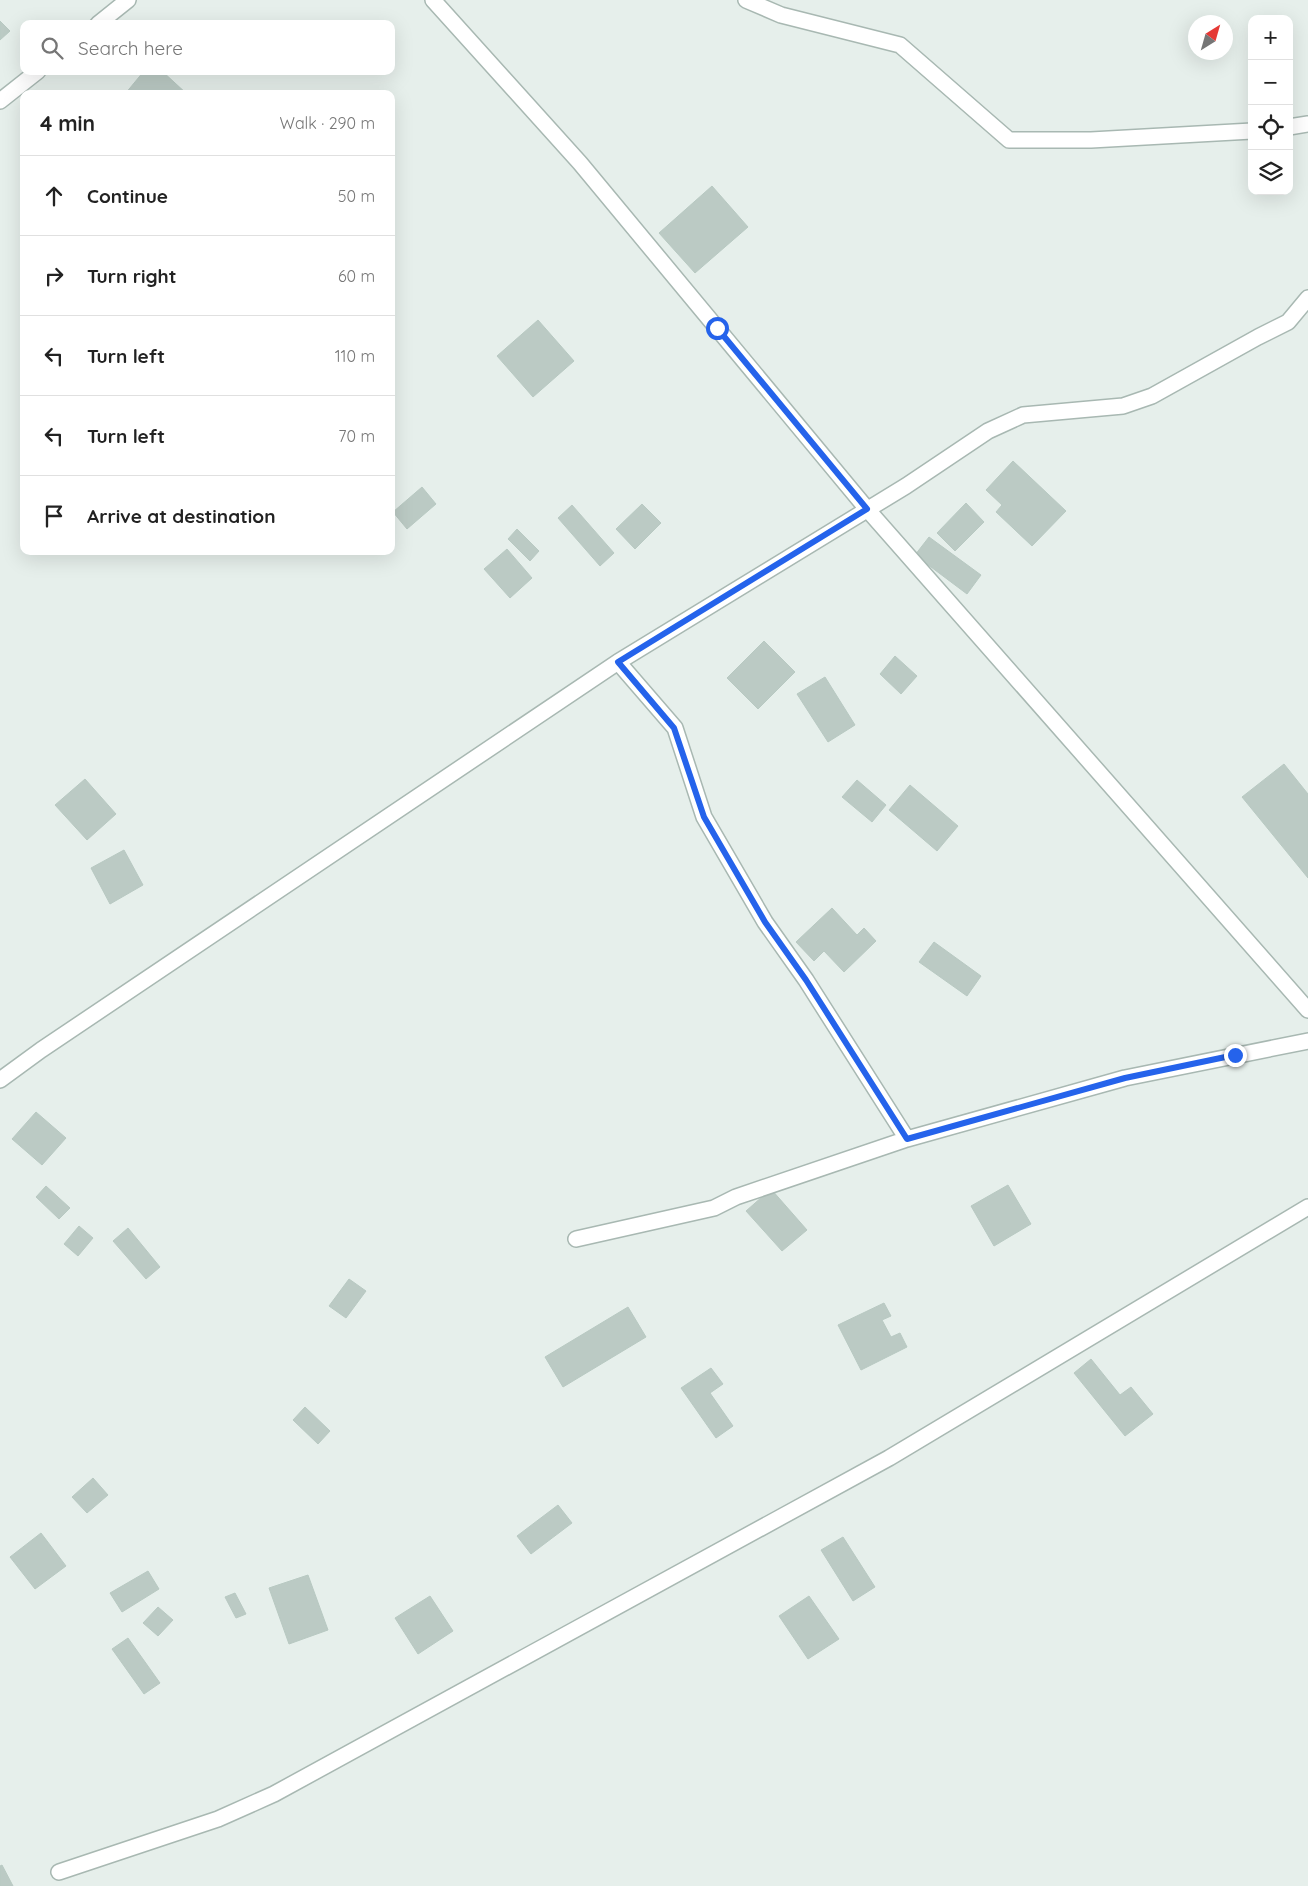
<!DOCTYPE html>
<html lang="en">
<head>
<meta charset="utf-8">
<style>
  body { margin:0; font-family:Quicksand,sans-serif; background:#f2f2f2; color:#222 }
  .controls { position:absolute; right:15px; top:15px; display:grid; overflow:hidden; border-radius:10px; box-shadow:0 5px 20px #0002 }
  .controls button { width:45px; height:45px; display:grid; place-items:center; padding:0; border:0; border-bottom:1px solid #e0e0e0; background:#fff; color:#222; font:25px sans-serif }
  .compass { position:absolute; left:1188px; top:15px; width:45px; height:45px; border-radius:50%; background:#fff; box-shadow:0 5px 20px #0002; rotate:37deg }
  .stop { position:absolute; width:15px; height:15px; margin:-11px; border:4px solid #2563eb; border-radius:50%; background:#fff }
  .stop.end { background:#2563eb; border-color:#fff; box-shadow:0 1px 5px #0008 }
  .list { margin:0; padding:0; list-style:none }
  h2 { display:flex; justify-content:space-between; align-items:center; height:65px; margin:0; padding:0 20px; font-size:21px }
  h2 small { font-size:16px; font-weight:400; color:#767676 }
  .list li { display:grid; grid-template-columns:32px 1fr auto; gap:15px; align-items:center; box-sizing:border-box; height:80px; padding:0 20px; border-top:1px solid #e0e0e0 }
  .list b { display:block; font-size:19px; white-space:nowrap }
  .list em { font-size:16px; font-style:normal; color:#767676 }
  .icon { flex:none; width:28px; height:28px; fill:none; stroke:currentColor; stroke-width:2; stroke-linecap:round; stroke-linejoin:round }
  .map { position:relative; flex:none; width:1308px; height:1886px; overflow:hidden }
  .search { position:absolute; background:#fff; box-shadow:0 5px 20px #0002; left:20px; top:20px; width:375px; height:55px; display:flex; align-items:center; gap:12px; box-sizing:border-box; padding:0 18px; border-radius:10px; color:#767676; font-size:19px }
  .panel { position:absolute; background:#fff; box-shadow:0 5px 20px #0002; left:20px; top:90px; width:375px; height:465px; border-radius:10px }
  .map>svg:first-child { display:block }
</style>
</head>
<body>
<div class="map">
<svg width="1308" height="1886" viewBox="0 0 1308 1886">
  <rect width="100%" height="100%" fill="#e6efeb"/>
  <path fill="#bbcac4" stroke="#b8c9c2" d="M0,21L10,31L0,40Z
    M144,71H162L187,94H125Z
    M712,186L748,227L695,273L659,233Z
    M538,320L574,361L533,397L497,356Z
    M1013,461L1066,511L1032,546L996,512L1002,505L986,490Z
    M422,487L436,504L407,529L393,512Z
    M966,503L984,522L955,551L937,533Z
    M642,504L661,523L635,549L616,529Z
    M572,505L614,553L600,566L558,518Z
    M517,529L539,551L530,561L508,539Z
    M929,537L981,575L967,594L915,555Z
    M507,549L532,578L510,598L484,569Z
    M764,641L795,672L758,709L727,678Z
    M895,656L917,676L901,694L880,674Z
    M825,677L855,725L828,742L797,694Z
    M1284,764L1308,794V878L1242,797Z
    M85,779L116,814L87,840L55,805Z
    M857,780L886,805L872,822L842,797Z
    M910,785L958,826L937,851L889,810Z
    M124,850L143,885L110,904L91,868Z
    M832,908L857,935L864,928L876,941L844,972L824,951L814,961L796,942Z
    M934,942L981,976L967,996L919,962Z
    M36,1112L66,1138L42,1165L12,1139Z
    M1008,1185L1031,1224L994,1246L971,1206Z
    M46,1186L70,1208L59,1219L36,1197Z
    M771,1189L807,1230L782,1251L746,1211Z
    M79,1226L93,1238L78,1256L64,1244Z
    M128,1228L160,1267L146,1279L113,1241Z
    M349,1279L366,1291L346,1318L329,1306Z
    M884,1303L891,1316L882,1320L891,1337L900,1333L907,1347L861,1370L838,1325Z
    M628,1307L646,1337L563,1387L545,1357Z
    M1091,1359L1120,1395L1131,1387L1153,1414L1125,1436L1074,1373Z
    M711,1368L723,1384L710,1393L733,1426L716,1438L681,1388Z
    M305,1407L330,1431L318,1444L293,1420Z
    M93,1478L108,1495L87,1513L72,1497Z
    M558,1505L572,1523L531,1554L517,1536Z
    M41,1533L66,1566L35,1589L10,1557Z
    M843,1537L875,1587L853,1601L821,1550Z
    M148,1571L159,1589L122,1612L110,1593Z
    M308,1575L328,1630L289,1644L269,1588Z
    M235,1593L246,1614L236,1618L225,1597Z
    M430,1596L453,1631L418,1654L395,1618Z
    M809,1596L839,1639L808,1659L779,1616Z
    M158,1607L173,1620L158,1636L143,1623Z
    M128,1638L160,1683L144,1694L112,1649Z
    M2,1865L13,1886H0V1866Z"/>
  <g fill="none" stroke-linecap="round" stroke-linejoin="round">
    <defs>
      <path id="minor" d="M433,0L580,163L867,509L1308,1010
        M746,0L781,15L900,45L1009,140H1091L1252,131
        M98,24L128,0
        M0,101L38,71
        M1289,127L1308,124
        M618,662L675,728L704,817L765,922L806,980L907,1139
        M0,1080L41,1050L618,662L906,486L988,431L1023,415L1123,406L1152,396L1258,337L1288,322L1308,298
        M576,1239L714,1208L736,1197L907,1139L1125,1078L1308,1041
        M59,1872L218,1819L274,1794L889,1458L1308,1207"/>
    </defs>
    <use href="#minor" stroke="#a8b8b2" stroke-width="18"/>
    <use href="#minor" stroke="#fff" stroke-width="15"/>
  </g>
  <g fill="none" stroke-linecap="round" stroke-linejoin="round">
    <path stroke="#2563eb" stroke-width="6" d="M717,328L867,509L618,662L674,728L704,817L765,922L806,980L907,1139L1125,1078L1235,1055"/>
  </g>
</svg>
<div class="controls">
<button>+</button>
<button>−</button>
<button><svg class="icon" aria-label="locate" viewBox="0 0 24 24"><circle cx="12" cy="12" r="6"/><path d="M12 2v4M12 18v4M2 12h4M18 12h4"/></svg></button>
<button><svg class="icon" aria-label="layers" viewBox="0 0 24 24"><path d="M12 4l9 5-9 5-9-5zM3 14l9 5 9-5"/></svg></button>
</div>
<svg class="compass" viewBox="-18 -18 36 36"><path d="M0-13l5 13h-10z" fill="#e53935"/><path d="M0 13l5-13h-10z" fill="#767676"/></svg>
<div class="stop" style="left:717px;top:328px"></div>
<div class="stop end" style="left:1235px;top:1055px"></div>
<div class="search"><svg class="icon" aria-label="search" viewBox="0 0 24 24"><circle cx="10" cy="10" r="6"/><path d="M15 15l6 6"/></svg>Search here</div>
<section class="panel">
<h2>4 min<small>Walk · 290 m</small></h2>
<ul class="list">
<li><svg class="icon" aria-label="ahead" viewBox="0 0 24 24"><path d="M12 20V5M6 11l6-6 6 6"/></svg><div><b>Continue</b></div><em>50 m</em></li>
<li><svg class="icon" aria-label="right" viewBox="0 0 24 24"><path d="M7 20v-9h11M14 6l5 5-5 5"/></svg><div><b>Turn right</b></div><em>60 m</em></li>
<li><svg class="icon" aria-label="left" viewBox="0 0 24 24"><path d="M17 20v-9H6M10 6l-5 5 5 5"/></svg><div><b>Turn left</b></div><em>110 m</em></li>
<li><svg class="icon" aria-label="left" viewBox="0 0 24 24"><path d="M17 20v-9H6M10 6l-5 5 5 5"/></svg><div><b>Turn left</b></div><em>70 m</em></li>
<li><svg class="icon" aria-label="arrive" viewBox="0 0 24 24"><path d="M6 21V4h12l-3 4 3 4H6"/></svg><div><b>Arrive at destination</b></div></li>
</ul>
</section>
</div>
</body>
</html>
